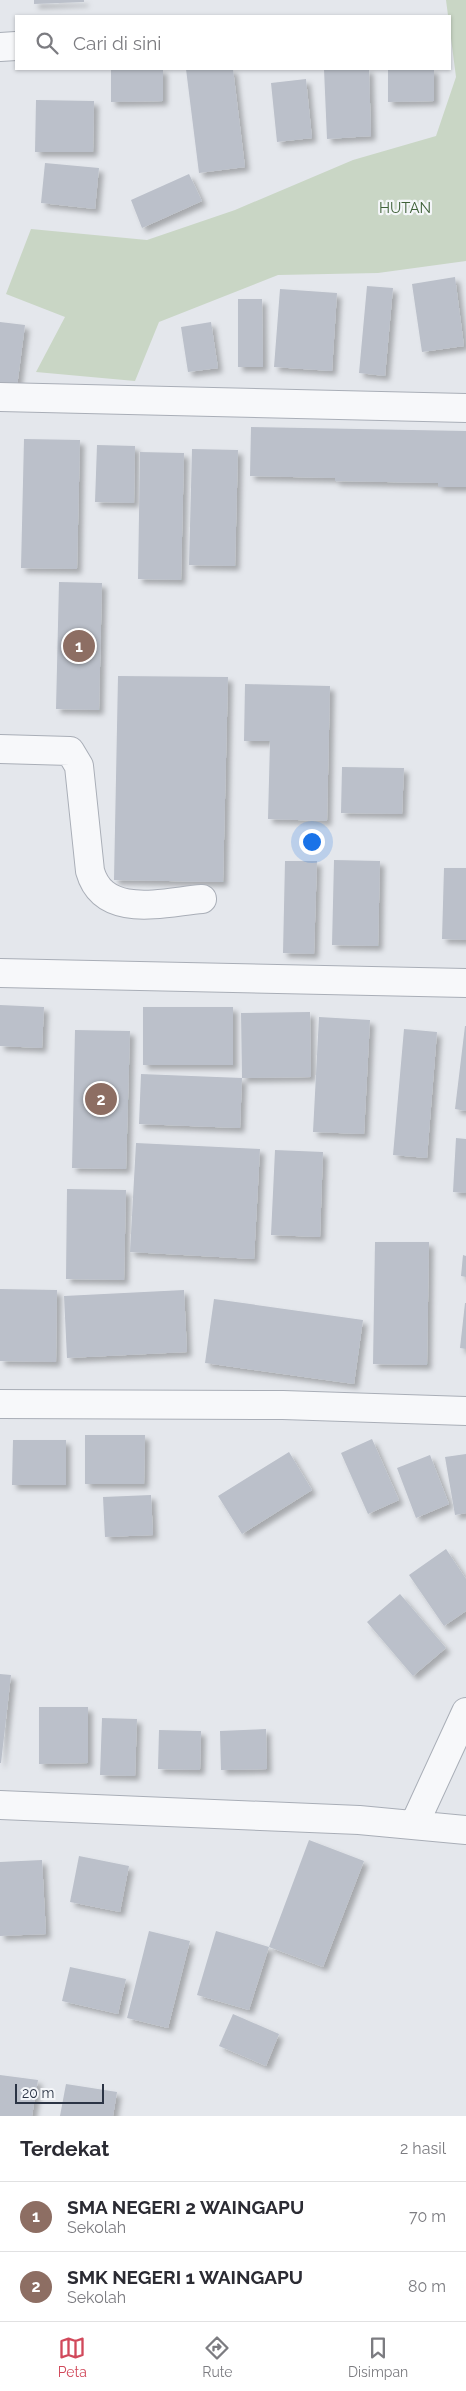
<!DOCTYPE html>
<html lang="id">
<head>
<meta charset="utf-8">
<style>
  body { margin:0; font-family:Raleway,sans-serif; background:#f2f2f3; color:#2b2b33 }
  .scale { position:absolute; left:15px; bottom:12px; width:89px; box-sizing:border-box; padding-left:5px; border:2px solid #2b3445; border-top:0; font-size:14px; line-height:18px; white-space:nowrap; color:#2b3445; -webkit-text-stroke:4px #f4f6f9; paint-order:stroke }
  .you { position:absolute; left:311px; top:841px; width:18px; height:18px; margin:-12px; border:4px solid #fff; border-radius:50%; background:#1a73e8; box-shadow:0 0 0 8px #1a73e833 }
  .badge { display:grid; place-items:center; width:32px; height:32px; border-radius:50%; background:#d1495b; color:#fff; font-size:16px; font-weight:700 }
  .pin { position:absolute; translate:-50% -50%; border:2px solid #fff; box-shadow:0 1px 5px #0006 }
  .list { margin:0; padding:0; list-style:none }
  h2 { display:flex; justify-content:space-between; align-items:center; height:65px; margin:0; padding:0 20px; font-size:21px }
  h2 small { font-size:16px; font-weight:400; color:#7c7c81 }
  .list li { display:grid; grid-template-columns:32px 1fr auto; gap:15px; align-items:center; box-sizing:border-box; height:70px; padding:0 20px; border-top:1px solid #e1e1e2 }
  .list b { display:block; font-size:19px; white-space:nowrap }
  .list p { margin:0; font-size:16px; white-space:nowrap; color:#7c7c81 }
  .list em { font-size:16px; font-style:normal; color:#7c7c81 }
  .icon { flex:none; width:28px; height:28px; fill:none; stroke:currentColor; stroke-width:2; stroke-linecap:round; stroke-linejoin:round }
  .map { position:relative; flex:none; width:466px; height:2116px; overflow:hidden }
  .search { position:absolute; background:#fff; box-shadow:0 1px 4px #0004; left:15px; right:15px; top:15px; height:55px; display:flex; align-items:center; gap:12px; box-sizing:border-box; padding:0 18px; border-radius:0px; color:#7c7c81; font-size:19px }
  .sheet { height:205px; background:#fff }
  nav { display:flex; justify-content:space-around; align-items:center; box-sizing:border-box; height:70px; border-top:1px solid #e1e1e2; background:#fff; font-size:14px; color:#7c7c81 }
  nav a { display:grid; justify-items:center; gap:2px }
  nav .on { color:#d1495b }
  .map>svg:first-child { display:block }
</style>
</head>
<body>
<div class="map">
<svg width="466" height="2116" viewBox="0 0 466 2116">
  <defs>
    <filter id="shadow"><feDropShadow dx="4.5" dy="4.5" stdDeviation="2.5" flood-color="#0004"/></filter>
  </defs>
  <rect width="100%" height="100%" fill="#e4e7ec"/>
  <path fill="#c9d6c5" d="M446,0H466V261L378,273L278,275L159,322L135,381L36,372L65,317L6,294L31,229L147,240L235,210L353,160L436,136L456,77Z"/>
  <path fill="#bbc0ca" filter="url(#shadow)" d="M34,0H84V2L34,4Z
    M111,69H163V101L111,102Z
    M186,69H233L245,167L199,173Z
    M324,69H369L371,136L327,139Z
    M388,69H434V101L388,102Z
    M306,79L312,138L277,142L271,83Z
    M36,100L94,101L93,152H35Z
    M45,163L99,168L95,209L41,203Z
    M189,174L202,201L142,228L131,200Z
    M455,277L464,346L422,352L412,284Z
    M367,286L393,288L385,376L359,373Z
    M280,289L337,293L332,371L274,367Z
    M238,299H262L263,367H238Z
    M0,322L25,325L17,387L0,384Z
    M211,322L218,368L188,372L181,327Z
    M251,427L466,431V487H438V483L335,481V478L250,476Z
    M24,439L80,440L77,569L21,568Z
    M97,445L135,446L134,503L95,502Z
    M192,449L238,450L235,566L189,565Z
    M140,452L184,453L181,580L138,579Z
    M59,582L102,583L99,710L56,709Z
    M118,676L228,677L223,882L114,880Z
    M245,684L330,686L327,821L268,819L270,741H244Z
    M342,767L404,768L402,814L341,813Z
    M334,860L380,861L378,946L332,945Z
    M285,861H317L314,954L283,953Z
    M444,868H466V940L442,939Z
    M0,1005L44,1007L42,1048L0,1046Z
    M143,1007H233V1065H143Z
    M310,1012L311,1077L242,1078L241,1013Z
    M319,1017L370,1020L364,1134L313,1132Z
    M465,1026H466V1111L455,1109Z
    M404,1029L437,1032L427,1158L393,1155Z
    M75,1030L130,1031L126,1169L72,1168Z
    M141,1074L242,1078L240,1128L139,1124Z
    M456,1138L466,1139V1193L453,1192Z
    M136,1143L260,1149L254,1259L130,1252Z
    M275,1150L323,1152L320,1237L271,1235Z
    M67,1189L126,1190L124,1280L66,1279Z
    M375,1242H429L427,1365L373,1364Z
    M463,1255L466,1256V1277L461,1276Z
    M0,1289L57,1290L56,1362L0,1361Z
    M184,1290L187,1352L67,1358L64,1296Z
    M214,1299L363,1320L354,1384L205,1363Z
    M465,1303H466V1349L460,1348Z
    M85,1435H145L144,1484H85Z
    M372,1439L399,1500L368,1514L341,1453Z
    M13,1440H66V1485H12Z
    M289,1452L312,1490L242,1534L218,1496Z
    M466,1454V1513L455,1515L445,1457Z
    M430,1455L449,1504L416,1518L397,1468Z
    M151,1495L153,1535L105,1537L103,1497Z
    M446,1549L466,1579V1611L444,1626L409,1575Z
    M400,1594L446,1648L413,1676L367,1622Z
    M0,1674L11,1675L1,1763H0Z
    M39,1707H88V1763L39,1764Z
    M102,1718L137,1719L135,1776L100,1775Z
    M266,1729L267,1769L221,1770L220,1731Z
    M159,1730L201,1731L200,1770L158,1769Z
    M309,1840L364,1861L323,1967L269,1947Z
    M79,1856L129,1866L120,1912L70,1902Z
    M42,1860L46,1934L0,1936V1862Z
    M149,1931L190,1941L168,2028L127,2018Z
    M216,1931L269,1947L249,2010L197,1995Z
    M70,1967L126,1979L118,2014L62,2001Z
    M233,2014L279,2034L266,2066L219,2046Z
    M0,2075L38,2080L32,2116H0Z
    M66,2084L117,2092L113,2116H60Z"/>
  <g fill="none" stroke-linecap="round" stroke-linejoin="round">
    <defs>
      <path id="street" d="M0,47L16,46
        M0,397L466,408
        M0,749L70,751L79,766L90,871C104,920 164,902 202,899
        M0,973L466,983
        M0,1404L283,1405L466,1411
        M0,1805L359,1820L466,1830
        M414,1825L466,1712"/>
    </defs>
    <use href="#street" stroke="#a9aeb7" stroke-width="30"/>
    <use href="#street" stroke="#f7f8fa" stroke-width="28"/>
  </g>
  <g text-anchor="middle" stroke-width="4.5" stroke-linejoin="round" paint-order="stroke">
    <g font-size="15" fill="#3f6138" stroke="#f4f6f9">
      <text x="405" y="213">HUTAN</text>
    </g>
  </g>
</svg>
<div class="scale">20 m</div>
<div class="you"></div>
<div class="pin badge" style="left:79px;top:646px;background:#8d6e63">1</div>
<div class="pin badge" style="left:101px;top:1099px;background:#8d6e63">2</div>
<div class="search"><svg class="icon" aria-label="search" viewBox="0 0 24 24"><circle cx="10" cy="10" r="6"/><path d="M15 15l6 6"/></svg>Cari di sini</div>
</div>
<section class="sheet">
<h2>Terdekat<small>2 hasil</small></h2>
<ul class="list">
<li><span class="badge" style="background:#8d6e63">1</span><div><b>SMA NEGERI 2 WAINGAPU</b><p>Sekolah</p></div><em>70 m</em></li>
<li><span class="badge" style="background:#8d6e63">2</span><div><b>SMK NEGERI 1 WAINGAPU</b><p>Sekolah</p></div><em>80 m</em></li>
</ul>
</section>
<nav>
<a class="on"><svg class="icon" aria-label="map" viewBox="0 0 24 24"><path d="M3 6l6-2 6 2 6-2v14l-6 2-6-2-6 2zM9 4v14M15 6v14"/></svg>Peta</a>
<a><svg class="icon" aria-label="directions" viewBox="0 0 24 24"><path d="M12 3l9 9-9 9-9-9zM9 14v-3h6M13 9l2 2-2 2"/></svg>Rute</a>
<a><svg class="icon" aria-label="saved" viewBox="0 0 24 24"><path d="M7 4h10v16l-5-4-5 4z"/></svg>Disimpan</a>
</nav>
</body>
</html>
